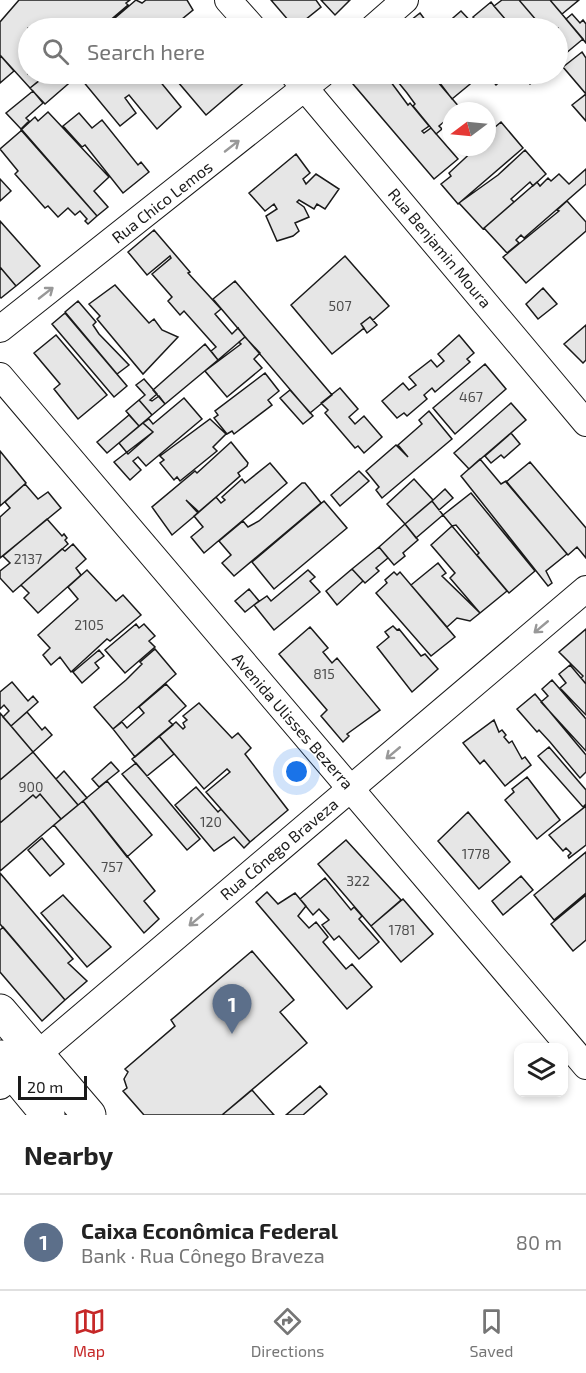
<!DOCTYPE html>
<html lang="en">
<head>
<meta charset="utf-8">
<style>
  body { margin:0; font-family:"Exo 2",sans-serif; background:#f6f6f6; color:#222 }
  .controls { position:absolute; right:18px; bottom:18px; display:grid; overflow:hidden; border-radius:12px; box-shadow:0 3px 9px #0003 }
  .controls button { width:54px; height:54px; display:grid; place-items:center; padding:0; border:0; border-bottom:2px solid #e0e0e0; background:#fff; color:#222; font:30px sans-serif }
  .compass { position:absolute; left:442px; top:102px; width:54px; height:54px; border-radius:50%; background:#fff; box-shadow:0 3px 9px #0003; rotate:254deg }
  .scale { position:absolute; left:18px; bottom:15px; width:69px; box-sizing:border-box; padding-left:6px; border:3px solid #1a1a1a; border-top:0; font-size:16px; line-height:21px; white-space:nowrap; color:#1a1a1a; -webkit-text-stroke:4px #fff; paint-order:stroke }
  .you { position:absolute; left:297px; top:772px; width:21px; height:21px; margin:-15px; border:4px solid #fff; border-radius:50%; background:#1a73e8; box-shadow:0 0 0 9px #1a73e833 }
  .badge { display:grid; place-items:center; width:39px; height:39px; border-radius:50%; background:#c62828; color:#fff; font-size:20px; font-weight:700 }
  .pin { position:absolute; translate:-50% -50px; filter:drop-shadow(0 2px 3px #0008) }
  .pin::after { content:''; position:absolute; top:32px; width:21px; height:18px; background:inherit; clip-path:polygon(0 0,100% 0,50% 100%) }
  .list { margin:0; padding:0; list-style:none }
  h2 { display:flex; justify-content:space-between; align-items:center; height:78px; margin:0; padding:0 24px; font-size:26px }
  h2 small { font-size:20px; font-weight:400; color:#767676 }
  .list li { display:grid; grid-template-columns:39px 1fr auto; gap:18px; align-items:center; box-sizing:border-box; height:96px; padding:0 24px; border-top:2px solid #e0e0e0 }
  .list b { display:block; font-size:22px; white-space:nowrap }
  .list p { margin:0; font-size:20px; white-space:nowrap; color:#767676 }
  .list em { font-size:20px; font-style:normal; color:#767676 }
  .icon { flex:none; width:33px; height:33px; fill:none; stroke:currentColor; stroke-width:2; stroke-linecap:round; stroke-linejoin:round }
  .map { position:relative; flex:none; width:586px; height:1115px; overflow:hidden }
  .search { position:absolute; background:#fff; box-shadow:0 3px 9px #0003; left:18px; right:18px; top:18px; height:66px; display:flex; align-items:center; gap:15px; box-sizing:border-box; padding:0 21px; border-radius:33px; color:#767676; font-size:22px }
  .sheet { height:174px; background:#fff }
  nav { display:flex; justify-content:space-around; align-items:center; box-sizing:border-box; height:84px; border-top:2px solid #e0e0e0; background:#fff; font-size:16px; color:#767676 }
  nav a { display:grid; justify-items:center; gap:3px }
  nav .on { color:#c62828 }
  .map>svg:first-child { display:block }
</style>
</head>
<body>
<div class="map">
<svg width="586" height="1115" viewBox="0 0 586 1115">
  <rect width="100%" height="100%" fill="#fff"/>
  <path fill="#e6e6e6" stroke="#1a1a1a" stroke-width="1.5" d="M19,0H130L126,3L128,5L101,28H28V74H47L30,88L0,55V22Z
    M136,0L142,3L146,0H187L193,10L171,28H124L115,18Z
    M271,0H316L321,7L295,28Z
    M321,0H350L335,15Z
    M502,0H519L543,28H513L494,6Z
    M519,0H550L583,39L565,54L558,45V28H543Z
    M550,0H579L562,14Z
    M491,2L494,6L513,28H483L473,17Z
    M461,11L477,28H450L446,24Z
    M420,13L431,28H401Z
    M572,14L580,23L583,20L586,24V43L566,19Z
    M115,18L124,28H102Z
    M582,52L586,58V94L563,67Z
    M0,55L14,71L0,83Z
    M48,74H71L75,78L45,104L30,88Z
    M77,74H154L181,107L157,129L129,95L125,98L136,113L120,126Z
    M188,74H254L206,115L178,82Z
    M357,74H385L408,105L410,103L429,126L422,131L424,133L431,128L458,159L434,179L353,84Z
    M385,74H423L426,77L431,74L460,108L451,111V116L439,126L442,129L436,134L413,106L415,104L407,93L394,77L390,80Z
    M433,74H469L475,80L452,99Z
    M487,74H509L496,85Z
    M520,74H543L530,84Z
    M33,91L43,103L26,118L29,121L21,129L6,113Z
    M586,94V121L572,105Z
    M48,112L109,177L94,191L108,207L97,216L21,130L35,117L38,121Z
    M79,113L92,128L102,120L138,165L141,162L149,172L123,193L85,145L82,147L63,126Z
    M501,122L523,148L458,204L441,184L451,176L449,173L477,147H487V134Z
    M22,130L97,216L88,224L85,221L87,219L80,211L75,215L68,208L58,217L48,206L45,208L15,174L18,171L0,149Z
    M525,150L546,174L533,186L530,182L511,199L514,202L483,229L459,203L498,175Z
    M296,154L310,173L303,179L306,184L316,174L339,189L325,209L317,204L314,209L299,200L297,202L304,207L309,217L295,223L299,231L293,236L277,241L266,216L277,209L274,204L265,211L249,193Z
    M586,169V184L524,238L521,235L516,240L519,243L507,253L484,228L537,182L540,186L548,178L551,181L559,174L569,184Z
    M0,179L11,191L0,201Z
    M567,201L586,222V231L526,283L503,257L559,211L557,210Z
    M0,221L40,266L16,286L0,267Z
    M154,230L190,272L188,273L221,309L215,314L232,334L238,328L245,337L218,360L211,351L216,347L184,311L180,315L168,301L172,297L152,274L171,258L170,256L147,275L128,252Z
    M345,256L389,306L373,320L370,317L361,324L364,328L332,354L291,305Z
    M0,267L16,286L1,298L0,297Z
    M235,281L332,395L310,413L213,299Z
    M115,285L149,323L154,319L162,330L178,337L143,374L97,319L100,316L89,304Z
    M543,288L557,304L538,319L526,304Z
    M78,301L96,322L93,325L99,334L129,365L117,374L65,312Z
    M65,313L127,386L114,397L52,324Z
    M370,317L377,325L367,333L361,324Z
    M586,325V360L583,363L564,344Z
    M56,335L107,395L78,419L54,389L60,384L34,353Z
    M459,335L474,353L467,359L470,362L435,392L432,388L424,395L427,399L407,416L404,413L397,418L382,401L403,383L409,390L416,385L409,377L431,360L437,367L444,361L438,354Z
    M245,337L260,353L254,359L262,368L227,397L205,371L241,344L239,342Z
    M205,344L218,360L165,404L153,390Z
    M485,364L506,389L455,434L433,408Z
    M265,373L279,391L268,400L272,405L234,434L232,431L227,434L214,418L218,415L215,411Z
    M144,379L157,394L150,400L152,401L159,396L165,404L152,415L139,400L145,395L136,385Z
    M340,388L358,409L349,417L355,424L364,416L382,437L364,453L358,446L355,448L325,413L328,410L321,403Z
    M290,390L313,416L303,424L280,398Z
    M184,398L202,419L146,466L138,457L133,461L141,470L130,480L114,462L153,432L143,423L149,419L153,424Z
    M139,400L152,415L139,426L126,411Z
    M511,403L526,420L469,469L454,453Z
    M429,411L452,439L382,498L376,490L379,487L366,471L396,445L408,457L398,445L422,424L419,420Z
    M129,415L139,426L107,453L97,442Z
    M210,419L226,434L213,447L217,451L180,481L177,477L174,480L160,463L164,460L160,456Z
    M143,423L153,432L128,454L119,443Z
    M511,433L520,444L504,458L501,455L491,463L485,456Z
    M231,442L248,463L247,466L238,473L240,476L199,512L186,500L198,513L172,535L152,507L195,471L197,473Z
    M0,451L26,483L0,506Z
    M480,459L501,484L506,481L567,554L546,571L552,583L548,586L461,476Z
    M530,462L586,528V558L577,547L568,555L506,482Z
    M270,463L287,483L204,553L191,537L203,527L194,516L216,497L221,503L225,500L222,497L242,479L245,483Z
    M359,471L369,481L340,506L331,495Z
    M414,479L433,500L405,524L387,504Z
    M302,483H305L321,503L234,576L222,563L231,555L219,541L243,521L248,527L259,521Z
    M25,484L38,499L48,492L61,508L0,558V517L10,508L5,502Z
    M445,489L453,498L439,510L432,501Z
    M471,493L535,571L509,593L477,555L479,553L456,525L452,526L443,515Z
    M324,501L347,528L274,589L252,562Z
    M432,501L443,515L416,538L405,524Z
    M47,519L62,536L64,534L67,538L65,540L68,544L13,592L0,578V571L10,563L3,556Z
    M405,524L418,540L403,553L405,556L394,565L379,547Z
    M452,526L507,591L480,613L450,578L455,573L431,545Z
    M73,544L86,559L76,568L81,575L38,613L24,598L29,593L21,585L62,549L65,551Z
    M379,547L388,558L376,568L379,571L365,583L352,569Z
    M438,563L446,573L442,576L480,613L470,621L457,618L447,627L411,585Z
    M352,569L363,581L337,605L326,591Z
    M87,570L116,601L123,595L141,615L110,641L107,639L71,672L60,657L51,665L43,655L50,648L38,635L78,599L68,587Z
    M308,570L315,577L310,581L320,592L274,630L254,605L267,596L271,601Z
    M394,572L397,575L400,572L455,637L431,656L376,593L387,583L385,580Z
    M249,589L259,601L245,612L235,601Z
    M136,624L139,628L144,624L155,636L149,641L155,647L125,673L105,650Z
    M393,626L397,630L399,629L421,656L425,654L438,669L412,692L377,647L389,637L385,632Z
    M310,627L328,648L323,652L332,663L337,658L380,710L347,734L349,736L343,742L321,716L327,710L279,654Z
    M586,629V684L581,678L583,676L559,652Z
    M155,649L176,674L113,729L94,707L126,680L142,664L140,662Z
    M99,650L104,656L95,663L99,668L82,683L73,672Z
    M570,665L586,684V715L560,688L566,683L559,674Z
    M552,680L586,719V751L541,702L548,696L542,689Z
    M12,682L28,701L33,696L38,702L11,726L3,717L9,711L4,705L0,709V692Z
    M166,684L186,706L169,721L173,725L135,757L113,729L122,722L127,728L144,713L139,707Z
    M535,694L586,755V772L580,778L550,742L539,730L537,732L517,709Z
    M199,703L232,738L238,733L251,748L245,754L288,810L250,842L206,792L230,772L227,769L204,789L159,736L176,722L183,729L185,727L183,723L187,720L183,716Z
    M27,712L42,730L45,727L52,735L33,752L11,726Z
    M0,713L33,752L0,780Z
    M494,720L499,732L502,730L506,735L504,737L509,743L512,741L522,759L525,757L531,765L505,786L484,760L480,764L463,743Z
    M159,736L174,754L147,776L132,759Z
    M549,747L586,790V804L583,807L538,756Z
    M33,752L78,805L61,819L40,794L36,798L33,795L0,823V780Z
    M111,762L119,771L99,787L92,779Z
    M136,763L200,839L187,850L122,774Z
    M64,771L87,798L78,805L56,779Z
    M527,777L560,820L537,839L505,800L514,792L512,789Z
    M107,781L152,835L127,857L83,801Z
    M196,787L218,812L221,809L250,842L244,848L234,837L214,851L175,805Z
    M40,794L61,819L0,871V823L33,795L36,798Z
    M83,801L155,891L144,901L159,919L144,933L54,825Z
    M586,806V845L569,858L568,856L571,853L566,848L563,851L549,835Z
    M468,812L510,862L479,889L438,841Z
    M42,838L64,864L50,876L28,850Z
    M346,840L401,900L371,926L318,864Z
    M586,852V893L554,920L534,895Z
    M0,873L73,959L68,963L87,981L65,1000L0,924Z
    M521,876L533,890L503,915L492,901Z
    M325,878L351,910L354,907L362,916L359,919L379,942L359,959L339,936L334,940L322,925L329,920L319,909L313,915L300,899Z
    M267,892L278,904L295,893L306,906L298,916L309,928L316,922L328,937L323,942L346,969L352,964L372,987L347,1009L256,902Z
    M63,895L111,947L87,967L41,913Z
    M586,895V940L573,951L551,924Z
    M403,899L433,934L401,962L371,926Z
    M3,927L65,1000L42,1021L0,972V930Z
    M252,951L294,1000L280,1012L307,1043L222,1115H144L123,1091L127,1088L124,1079L128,1072L125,1069L175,1026L171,1020Z
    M320,1086L327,1094L303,1115H286Z
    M252,1090L274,1115H222L245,1096Z"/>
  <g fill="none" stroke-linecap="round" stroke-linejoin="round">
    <defs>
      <path id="minor" d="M228,0L253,28
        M373,28L405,0
        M293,74L586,423
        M0,329L322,74
        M0,376L586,1066
        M0,1086L586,589"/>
      <path id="major" d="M0,1011L89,1115
        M0,1057L48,1115"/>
    </defs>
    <use href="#minor" stroke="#1a1a1a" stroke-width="28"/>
    <use href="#major" stroke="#1a1a1a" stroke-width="35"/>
    <use href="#minor" stroke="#fff" stroke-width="26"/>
    <use href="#major" stroke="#fff" stroke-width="33"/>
  </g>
  <defs><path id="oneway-shaft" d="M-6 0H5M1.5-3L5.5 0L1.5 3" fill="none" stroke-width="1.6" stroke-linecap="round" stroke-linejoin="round" transform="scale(1.5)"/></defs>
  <g stroke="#989898">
    <use href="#oneway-shaft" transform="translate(232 146) rotate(-38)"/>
    <use href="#oneway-shaft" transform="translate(46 293) rotate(-38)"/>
    <use href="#oneway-shaft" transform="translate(541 627) rotate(140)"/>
    <use href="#oneway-shaft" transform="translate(393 753) rotate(140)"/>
    <use href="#oneway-shaft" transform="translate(196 920) rotate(140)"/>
  </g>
  <g text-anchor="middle" stroke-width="4.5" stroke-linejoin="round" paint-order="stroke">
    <g font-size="14" fill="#4d4d4d">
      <text x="340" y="311">507</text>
      <text x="471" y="402">467</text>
      <text x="28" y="564">2137</text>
      <text x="89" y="630">2105</text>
      <text x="324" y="679">815</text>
      <text x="31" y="792">900</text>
      <text x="211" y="827">120</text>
      <text x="476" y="859">1778</text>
      <text x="112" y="872">757</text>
      <text x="358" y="886">322</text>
      <text x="402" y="935">1781</text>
    </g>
    <g font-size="16" fill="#1a1a1a" stroke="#fff">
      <text transform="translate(162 202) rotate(-38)" y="6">Rua Chico Lemos</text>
      <text transform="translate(440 248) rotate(50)" y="6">Rua Benjamin Moura</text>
      <text transform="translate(293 721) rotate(49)" y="6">Avenida Ulisses Bezerra</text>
      <text transform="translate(279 849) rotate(-40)" y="6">Rua Cônego Braveza</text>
    </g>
  </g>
</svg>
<div class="controls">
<button><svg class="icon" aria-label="layers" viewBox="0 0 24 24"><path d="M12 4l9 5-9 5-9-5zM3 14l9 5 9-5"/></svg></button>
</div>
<svg class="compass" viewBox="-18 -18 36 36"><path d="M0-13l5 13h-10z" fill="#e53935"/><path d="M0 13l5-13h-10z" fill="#767676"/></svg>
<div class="scale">20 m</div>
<div class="you"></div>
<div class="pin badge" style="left:232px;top:1034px;background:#5c6f8a">1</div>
<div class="search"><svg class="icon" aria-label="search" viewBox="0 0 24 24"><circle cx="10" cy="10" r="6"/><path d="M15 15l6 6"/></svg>Search here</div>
</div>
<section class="sheet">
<h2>Nearby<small></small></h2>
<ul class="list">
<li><span class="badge" style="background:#5c6f8a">1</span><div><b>Caixa Econômica Federal</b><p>Bank · Rua Cônego Braveza</p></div><em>80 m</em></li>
</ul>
</section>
<nav>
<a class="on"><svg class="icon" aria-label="map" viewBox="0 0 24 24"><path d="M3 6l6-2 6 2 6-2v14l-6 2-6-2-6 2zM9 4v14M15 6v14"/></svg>Map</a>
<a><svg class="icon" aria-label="directions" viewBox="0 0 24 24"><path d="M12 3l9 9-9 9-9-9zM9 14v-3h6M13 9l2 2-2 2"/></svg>Directions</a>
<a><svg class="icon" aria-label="saved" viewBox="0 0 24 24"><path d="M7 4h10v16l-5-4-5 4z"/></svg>Saved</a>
</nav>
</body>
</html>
